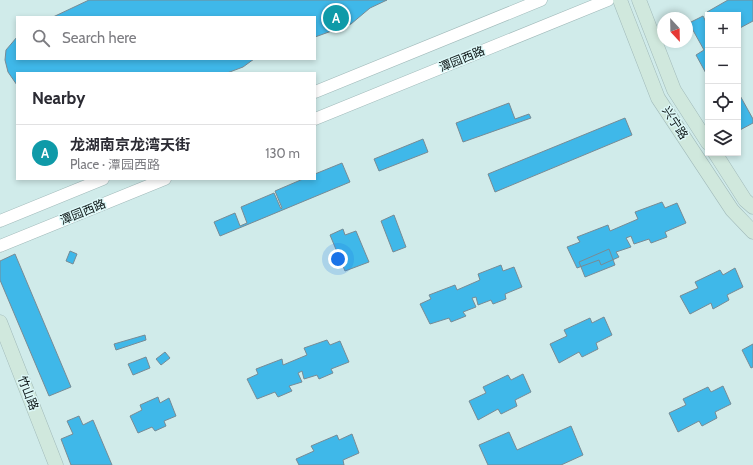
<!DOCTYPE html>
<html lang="en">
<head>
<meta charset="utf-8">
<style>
  body { margin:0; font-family:Cabin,"Noto Sans SC",sans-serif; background:#f2f2f3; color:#2b2b33 }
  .controls { position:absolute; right:12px; top:12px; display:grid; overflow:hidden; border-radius:0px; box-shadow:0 2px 6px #0003 }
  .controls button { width:36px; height:36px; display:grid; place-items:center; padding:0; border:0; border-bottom:1px solid #e1e1e2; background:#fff; color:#2b2b33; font:20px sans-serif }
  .compass { position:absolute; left:657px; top:12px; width:36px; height:36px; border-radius:50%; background:#fff; box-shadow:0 2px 6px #0003; rotate:158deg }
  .you { position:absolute; left:338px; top:259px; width:14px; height:14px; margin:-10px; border:3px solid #fff; border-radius:50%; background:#1a73e8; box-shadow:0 0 0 6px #1a73e833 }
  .badge { display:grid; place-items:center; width:26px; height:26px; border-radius:50%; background:#0b8043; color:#fff; font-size:13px; font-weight:700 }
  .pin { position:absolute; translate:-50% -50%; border:2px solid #fff; box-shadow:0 1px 4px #0006 }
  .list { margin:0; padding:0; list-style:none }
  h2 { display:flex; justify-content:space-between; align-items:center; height:52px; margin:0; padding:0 16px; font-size:17px }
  h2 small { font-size:13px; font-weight:400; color:#7c7c81 }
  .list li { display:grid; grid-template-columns:26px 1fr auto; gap:12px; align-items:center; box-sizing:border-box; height:56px; padding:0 16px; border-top:1px solid #e1e1e2 }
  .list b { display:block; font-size:15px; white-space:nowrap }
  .list p { margin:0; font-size:13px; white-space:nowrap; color:#7c7c81 }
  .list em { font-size:13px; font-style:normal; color:#7c7c81 }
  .icon { flex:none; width:22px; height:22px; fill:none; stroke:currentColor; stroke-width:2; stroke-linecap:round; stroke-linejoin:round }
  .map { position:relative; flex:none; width:753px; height:465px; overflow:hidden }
  .search { position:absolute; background:#fff; box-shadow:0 2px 6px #0003; left:16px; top:16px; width:300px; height:44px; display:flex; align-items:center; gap:10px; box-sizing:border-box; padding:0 14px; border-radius:0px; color:#7c7c81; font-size:15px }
  .panel { position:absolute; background:#fff; box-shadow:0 2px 6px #0003; left:16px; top:72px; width:300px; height:108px; border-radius:0px }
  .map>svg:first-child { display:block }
</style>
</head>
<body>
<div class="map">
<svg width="753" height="465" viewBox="0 0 753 465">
  <rect width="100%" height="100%" fill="#d0ebea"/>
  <path fill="#3fb8e9" stroke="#778b95" d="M89,0H387L370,8L351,24L315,37V17H53Z
    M728,0H753V21L738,29V15H709L707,12Z
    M703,16L708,26V77L696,55L704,50L689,23Z
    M17,37V59H254L243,67L227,73H17V85L8,72L5,60L6,50Z
    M738,92L753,119V123L738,131Z
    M509,103L515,119L529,114L531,118L463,142L456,123Z
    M625,118L632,135L495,192L488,174Z
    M423,139L428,152L379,171L374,159Z
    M342,163L350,182L220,236L214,222L235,213L240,226L247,223L241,207L274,193L281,209L282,208L275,191L303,179H315V174Z
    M662,202L665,208L677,203L686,223L665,232L667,237L651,243L649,239L634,244L631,236L626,238L631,247L616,252L619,257L601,265L599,260L577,268L567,247L580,242L577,237L608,225L610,231L638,219L635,212Z
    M394,215L406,247L393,252L381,221Z
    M343,229L345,235L356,231L369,262L345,271L330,235Z
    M609,249L615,265L585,277L579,262Z
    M70,251L77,254L73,264L66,261Z
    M15,254L71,387L49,396L0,280V261Z
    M501,265L503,271L514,267L522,287L505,294L506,299L493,304L491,300L478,305L476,297L472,298L476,307L463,312L466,316L451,322L449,318L430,324L420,304L431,299L429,295L455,285L457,290L480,280L478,274Z
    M735,268L743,287L727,295L729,300L713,309L711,303L690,314L680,296L698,288L695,282L720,270L723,275Z
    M604,317L612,335L596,343L598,349L582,357L579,352L559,363L550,344L567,336L564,330L590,318L592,323Z
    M145,335L146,340L116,350L114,344Z
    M327,340L330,345L340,341L349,362L331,369L333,373L319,379L317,375L304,379L302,371L298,373L302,382L289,386L292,391L278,397L275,392L257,399L247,379L258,374L256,369L282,359L283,365L307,355L304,348Z
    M753,344V367L751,368L742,350Z
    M165,352L170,358L161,365L156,359Z
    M146,357L150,368L133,375L128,364Z
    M523,374L531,392L515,400L517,406L501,414L498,409L478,420L469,401L486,393L483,387L508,375L511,380Z
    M723,386L731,404L715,412L717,418L702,426L699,421L678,432L669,413L686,405L683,399L708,387L711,392Z
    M158,397L160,403L169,398L176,416L164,421L166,426L155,431L152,427L138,433L130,416L142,410L140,405Z
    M79,416L83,425L93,420L112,465H71L61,439L73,434L67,421Z
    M571,426L583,455L561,465H488L479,445L509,432L517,450Z
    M352,434L359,453L343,460L344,465H299L296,459L314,451L311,446L337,435L339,440Z"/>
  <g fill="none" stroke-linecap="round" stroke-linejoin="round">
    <defs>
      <path id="tertiary" d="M315,92L541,0
        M315,119L608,0
        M0,221L103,179
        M0,246L165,179"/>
      <path id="secondary" d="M620,0L658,98L732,210L753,232
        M639,0L674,90L708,143
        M715,153L745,200L753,207
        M0,322L56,465"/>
    </defs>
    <use href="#tertiary" stroke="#a1baba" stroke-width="13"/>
    <use href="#secondary" stroke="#a1baba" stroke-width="15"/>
    <use href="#tertiary" stroke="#fff" stroke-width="12"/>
    <use href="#secondary" stroke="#d0e8dd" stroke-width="14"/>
  </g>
  <g text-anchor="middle" stroke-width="3" stroke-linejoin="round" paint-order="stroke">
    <g font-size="12" fill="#0d1616" stroke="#ddf8f8">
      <text transform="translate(462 59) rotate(-22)" y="4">潭园西路</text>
      <text transform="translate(675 123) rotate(57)" y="4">兴宁路</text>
      <text transform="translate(83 212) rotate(-22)" y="4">潭园西路</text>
      <text transform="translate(28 393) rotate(69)" y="4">竹山路</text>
    </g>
  </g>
</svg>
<div class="controls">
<button>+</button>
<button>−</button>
<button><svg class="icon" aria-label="locate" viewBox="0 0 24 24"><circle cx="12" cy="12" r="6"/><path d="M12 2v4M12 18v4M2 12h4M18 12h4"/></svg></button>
<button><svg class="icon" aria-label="layers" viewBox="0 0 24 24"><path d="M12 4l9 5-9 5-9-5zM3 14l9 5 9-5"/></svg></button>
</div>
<svg class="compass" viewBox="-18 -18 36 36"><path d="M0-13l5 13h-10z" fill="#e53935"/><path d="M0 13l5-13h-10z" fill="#7c7c81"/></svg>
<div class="you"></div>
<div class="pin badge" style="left:336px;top:18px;background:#0f9aa8">A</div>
<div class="search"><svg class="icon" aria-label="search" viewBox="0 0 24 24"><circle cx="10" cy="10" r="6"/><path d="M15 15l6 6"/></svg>Search here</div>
<section class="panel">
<h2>Nearby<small></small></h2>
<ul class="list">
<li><span class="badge" style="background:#0f9aa8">A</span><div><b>龙湖南京龙湾天街</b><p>Place · 潭园西路</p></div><em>130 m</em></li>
</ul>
</section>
</div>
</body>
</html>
